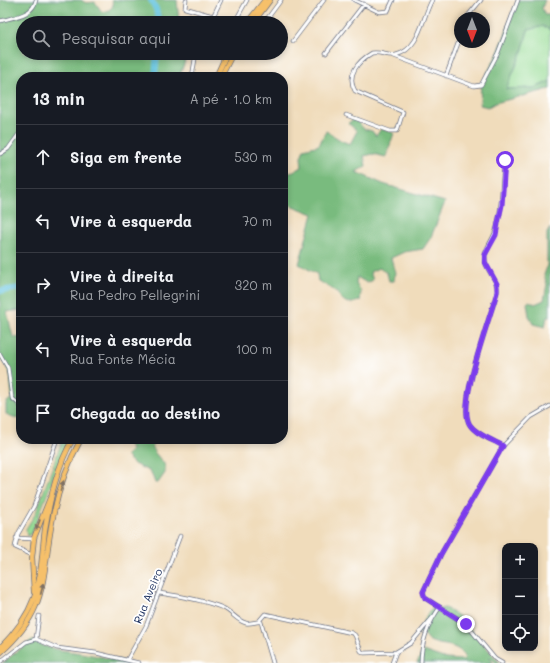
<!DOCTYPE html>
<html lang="pt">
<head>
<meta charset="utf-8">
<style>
  body { margin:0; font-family:Mali,sans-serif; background:#242831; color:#f1f3f6 }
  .controls { position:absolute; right:12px; bottom:12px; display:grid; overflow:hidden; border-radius:8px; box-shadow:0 2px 6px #0003 }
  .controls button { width:36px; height:36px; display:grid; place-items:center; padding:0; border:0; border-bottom:1px solid #363941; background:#171b24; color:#f1f3f6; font:20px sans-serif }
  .compass { position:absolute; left:454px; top:12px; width:36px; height:36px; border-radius:50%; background:#171b24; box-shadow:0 2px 6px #0003; rotate:180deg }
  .stop { position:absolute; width:12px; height:12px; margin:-9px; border:3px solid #7c3aed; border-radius:50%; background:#fff }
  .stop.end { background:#7c3aed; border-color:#fff; box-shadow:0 1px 4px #0008 }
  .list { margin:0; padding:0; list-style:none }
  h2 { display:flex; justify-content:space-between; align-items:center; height:52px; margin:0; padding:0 16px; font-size:17px }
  h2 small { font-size:13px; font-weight:400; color:#9ea1a6 }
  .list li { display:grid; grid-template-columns:26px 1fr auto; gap:12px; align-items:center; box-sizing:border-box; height:64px; padding:0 16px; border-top:1px solid #363941 }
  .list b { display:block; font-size:15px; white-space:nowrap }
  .list p { margin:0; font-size:13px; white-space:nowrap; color:#9ea1a6 }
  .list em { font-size:13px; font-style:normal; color:#9ea1a6 }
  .icon { flex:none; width:22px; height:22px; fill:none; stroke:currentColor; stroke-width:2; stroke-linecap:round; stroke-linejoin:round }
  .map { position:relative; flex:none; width:550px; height:663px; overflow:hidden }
  .search { position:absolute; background:#171b24; box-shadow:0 2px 6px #0003; left:16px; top:16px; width:272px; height:44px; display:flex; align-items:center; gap:10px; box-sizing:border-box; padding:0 14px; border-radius:22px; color:#9ea1a6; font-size:15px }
  .panel { position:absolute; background:#171b24; box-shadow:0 2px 6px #0003; left:16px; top:72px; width:272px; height:372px; border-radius:16px }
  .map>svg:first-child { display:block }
</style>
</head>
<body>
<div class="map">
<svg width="550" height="663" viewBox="0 0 550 663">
  <rect width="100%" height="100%" fill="#fff"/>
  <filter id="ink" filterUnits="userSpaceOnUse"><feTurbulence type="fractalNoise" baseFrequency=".025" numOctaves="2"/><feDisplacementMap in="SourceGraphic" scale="8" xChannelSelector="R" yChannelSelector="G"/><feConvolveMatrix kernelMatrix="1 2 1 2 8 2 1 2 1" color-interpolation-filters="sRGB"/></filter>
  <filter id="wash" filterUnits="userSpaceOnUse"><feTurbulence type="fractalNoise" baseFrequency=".012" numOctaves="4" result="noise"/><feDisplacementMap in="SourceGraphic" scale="16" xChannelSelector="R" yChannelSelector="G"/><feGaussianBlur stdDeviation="0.9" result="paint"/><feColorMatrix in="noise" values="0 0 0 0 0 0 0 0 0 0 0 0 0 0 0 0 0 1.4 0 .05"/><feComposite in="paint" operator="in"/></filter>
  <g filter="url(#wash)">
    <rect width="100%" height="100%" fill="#f0dcbb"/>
    <path fill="#97db94" stroke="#598579" d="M543,26L550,30V81L535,88L506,89L522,52L528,30Z
      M63,439H68L32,533L27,536L26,529L36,513Z"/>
    <path fill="#79bb7e" stroke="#4a756e" d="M0,0H81L86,3L95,2L102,12L109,10L113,6L112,0H177L179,23H23V53H184L187,56L179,77H21V310L7,312L13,337L21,338V418L13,417L6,414V403L12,398L10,373L0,354Z
      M518,0H545L542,8L545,15H550V30L543,26L528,30L522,52L506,89L535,88L550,81V89L495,103L488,107L480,105L481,85L498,53Z
      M355,119L364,129L372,131L376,136L381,129L394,133L386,157L373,154L364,156L366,166L356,172L383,184L445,202L431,237L423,249L404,252L391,258L395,272L394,281H389L387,273L379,268L370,272L373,280L367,283L357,277L356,284L361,291L360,301C343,306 344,300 335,291C330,287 324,284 318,281L317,274L299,264L313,214L283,202V184L285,185L289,173L302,167L301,157L304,149L319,145L326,131L342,141L350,144L357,131L348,123Z
      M550,228V317H547L545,327L533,324L529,316L527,303L529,301L535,304L544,300L547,284L544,275L547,267V233Z
      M127,439H160L152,445L155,453L165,465V473L158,483H155L151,472L134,464L126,456L131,450Z
      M436,606L439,609L445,608L459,616L500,663H497L489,657L493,663H417L423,651L446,659L464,660L465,655C453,642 442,647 430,641C424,638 425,631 417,633L429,611Z
      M32,640C48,650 63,650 81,653C97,656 114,659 130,663H2Z"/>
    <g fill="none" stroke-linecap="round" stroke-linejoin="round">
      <path stroke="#60c2de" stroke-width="6" d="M151,0L156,9L159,23
        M155,77L157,53
        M0,291L21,288"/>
    </g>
  </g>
  <g filter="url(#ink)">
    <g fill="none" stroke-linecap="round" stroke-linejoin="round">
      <defs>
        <path id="minor" d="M186,0L185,8L213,16
          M354,0L379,12L388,11L393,0
          M269,16L272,23
          M237,18L247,0
          M466,18L481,0
          M0,21C13,17 33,16 36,0
          M210,23L221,0
          M264,23L281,0
          M293,41L324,0
          M326,53L364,4
          M394,56L474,86L481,85L498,53L518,0
          M446,76L460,38
          M192,77L196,53
          M346,115L390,131H397L403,112L355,91C346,75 358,61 372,53C380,51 388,57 396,55C420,49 422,18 432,0
          M0,154L8,149L21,131
          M0,354L8,368L12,398L21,406
          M503,446C493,440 477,435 470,425C456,406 491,316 497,292C499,278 483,270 485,255C486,247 495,237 497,227C503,205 501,183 505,160
          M16,538L34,539
          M32,555L15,547L18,534L34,506L57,439
          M159,593C181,596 203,600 223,608C232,612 237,621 246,623C252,624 256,621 261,622L273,663
          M259,621L265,614L352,633L355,635L361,651L364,653L396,652
          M36,639L57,648L96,653L139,663
          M127,660L146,626L180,536
          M0,662L26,642L36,639L39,616
          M392,663L396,652L411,643L433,617
          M421,663C421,642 428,624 440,607
          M502,663L495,659L466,624L425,598L423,592L441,554L503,446L531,417L550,406"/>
        <path id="primary" d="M247,23L265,0
          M253,23L270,0
          M216,77L227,53
          M221,77L233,53
          M34,592L32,557L34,538L50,498
          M0,648C14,634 27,617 34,598C42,576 42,552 45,529C50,500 57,465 73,439
          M0,653C49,610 41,579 52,522C57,494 67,464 81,439"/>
      </defs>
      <use href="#minor" stroke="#666c7f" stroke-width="4.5"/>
      <use href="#primary" stroke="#666c7f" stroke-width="6"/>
      <use href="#minor" stroke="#fff" stroke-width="3"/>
      <use href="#primary" stroke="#f6c06b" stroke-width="4.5"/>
    </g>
    <defs><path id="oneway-solid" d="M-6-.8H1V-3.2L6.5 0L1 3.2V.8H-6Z"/></defs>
    <g fill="#7e7064">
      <use href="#oneway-solid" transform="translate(62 486) rotate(-72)"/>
      <use href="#oneway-solid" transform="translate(38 525) rotate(111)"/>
      <use href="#oneway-solid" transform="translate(42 589) rotate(-75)"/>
    </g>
  </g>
  <g fill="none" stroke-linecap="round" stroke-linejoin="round" filter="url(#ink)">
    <path stroke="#7c3aed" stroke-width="5" d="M466,624L425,598L423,592L441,554L503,446C493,440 477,435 470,425C456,406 491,316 497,292V284L485,262V255L496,235L498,223L502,205L505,160"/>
  </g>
  <g text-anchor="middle" stroke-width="3.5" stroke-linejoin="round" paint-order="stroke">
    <g font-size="11" fill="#1b2f5e" stroke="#fff">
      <text transform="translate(148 596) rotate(-68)" y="4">Rua Aveiro</text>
    </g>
  </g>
</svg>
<div class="controls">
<button>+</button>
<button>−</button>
<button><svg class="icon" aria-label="locate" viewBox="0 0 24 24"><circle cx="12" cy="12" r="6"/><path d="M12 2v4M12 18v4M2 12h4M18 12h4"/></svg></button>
</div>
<svg class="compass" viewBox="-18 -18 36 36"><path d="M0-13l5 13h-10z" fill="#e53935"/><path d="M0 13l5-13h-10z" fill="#9ea1a6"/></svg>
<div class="stop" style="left:505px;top:160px"></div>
<div class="stop end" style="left:466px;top:624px"></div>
<div class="search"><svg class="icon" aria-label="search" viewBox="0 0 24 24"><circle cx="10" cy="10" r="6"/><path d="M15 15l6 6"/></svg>Pesquisar aqui</div>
<section class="panel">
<h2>13 min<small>A pé · 1.0 km</small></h2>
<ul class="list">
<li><svg class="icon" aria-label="ahead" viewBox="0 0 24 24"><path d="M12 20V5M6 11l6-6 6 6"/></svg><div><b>Siga em frente</b></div><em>530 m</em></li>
<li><svg class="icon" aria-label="left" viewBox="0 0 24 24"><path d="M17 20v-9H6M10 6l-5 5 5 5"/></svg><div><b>Vire à esquerda</b></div><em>70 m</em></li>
<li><svg class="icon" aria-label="right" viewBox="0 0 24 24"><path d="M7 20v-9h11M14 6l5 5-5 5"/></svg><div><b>Vire à direita</b><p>Rua Pedro Pellegrini</p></div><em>320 m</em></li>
<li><svg class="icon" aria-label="left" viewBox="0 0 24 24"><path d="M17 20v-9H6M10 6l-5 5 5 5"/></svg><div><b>Vire à esquerda</b><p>Rua Fonte Mécia</p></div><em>100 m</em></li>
<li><svg class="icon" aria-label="arrive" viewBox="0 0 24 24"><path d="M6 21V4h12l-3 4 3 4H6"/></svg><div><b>Chegada ao destino</b></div></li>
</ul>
</section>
</div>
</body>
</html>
